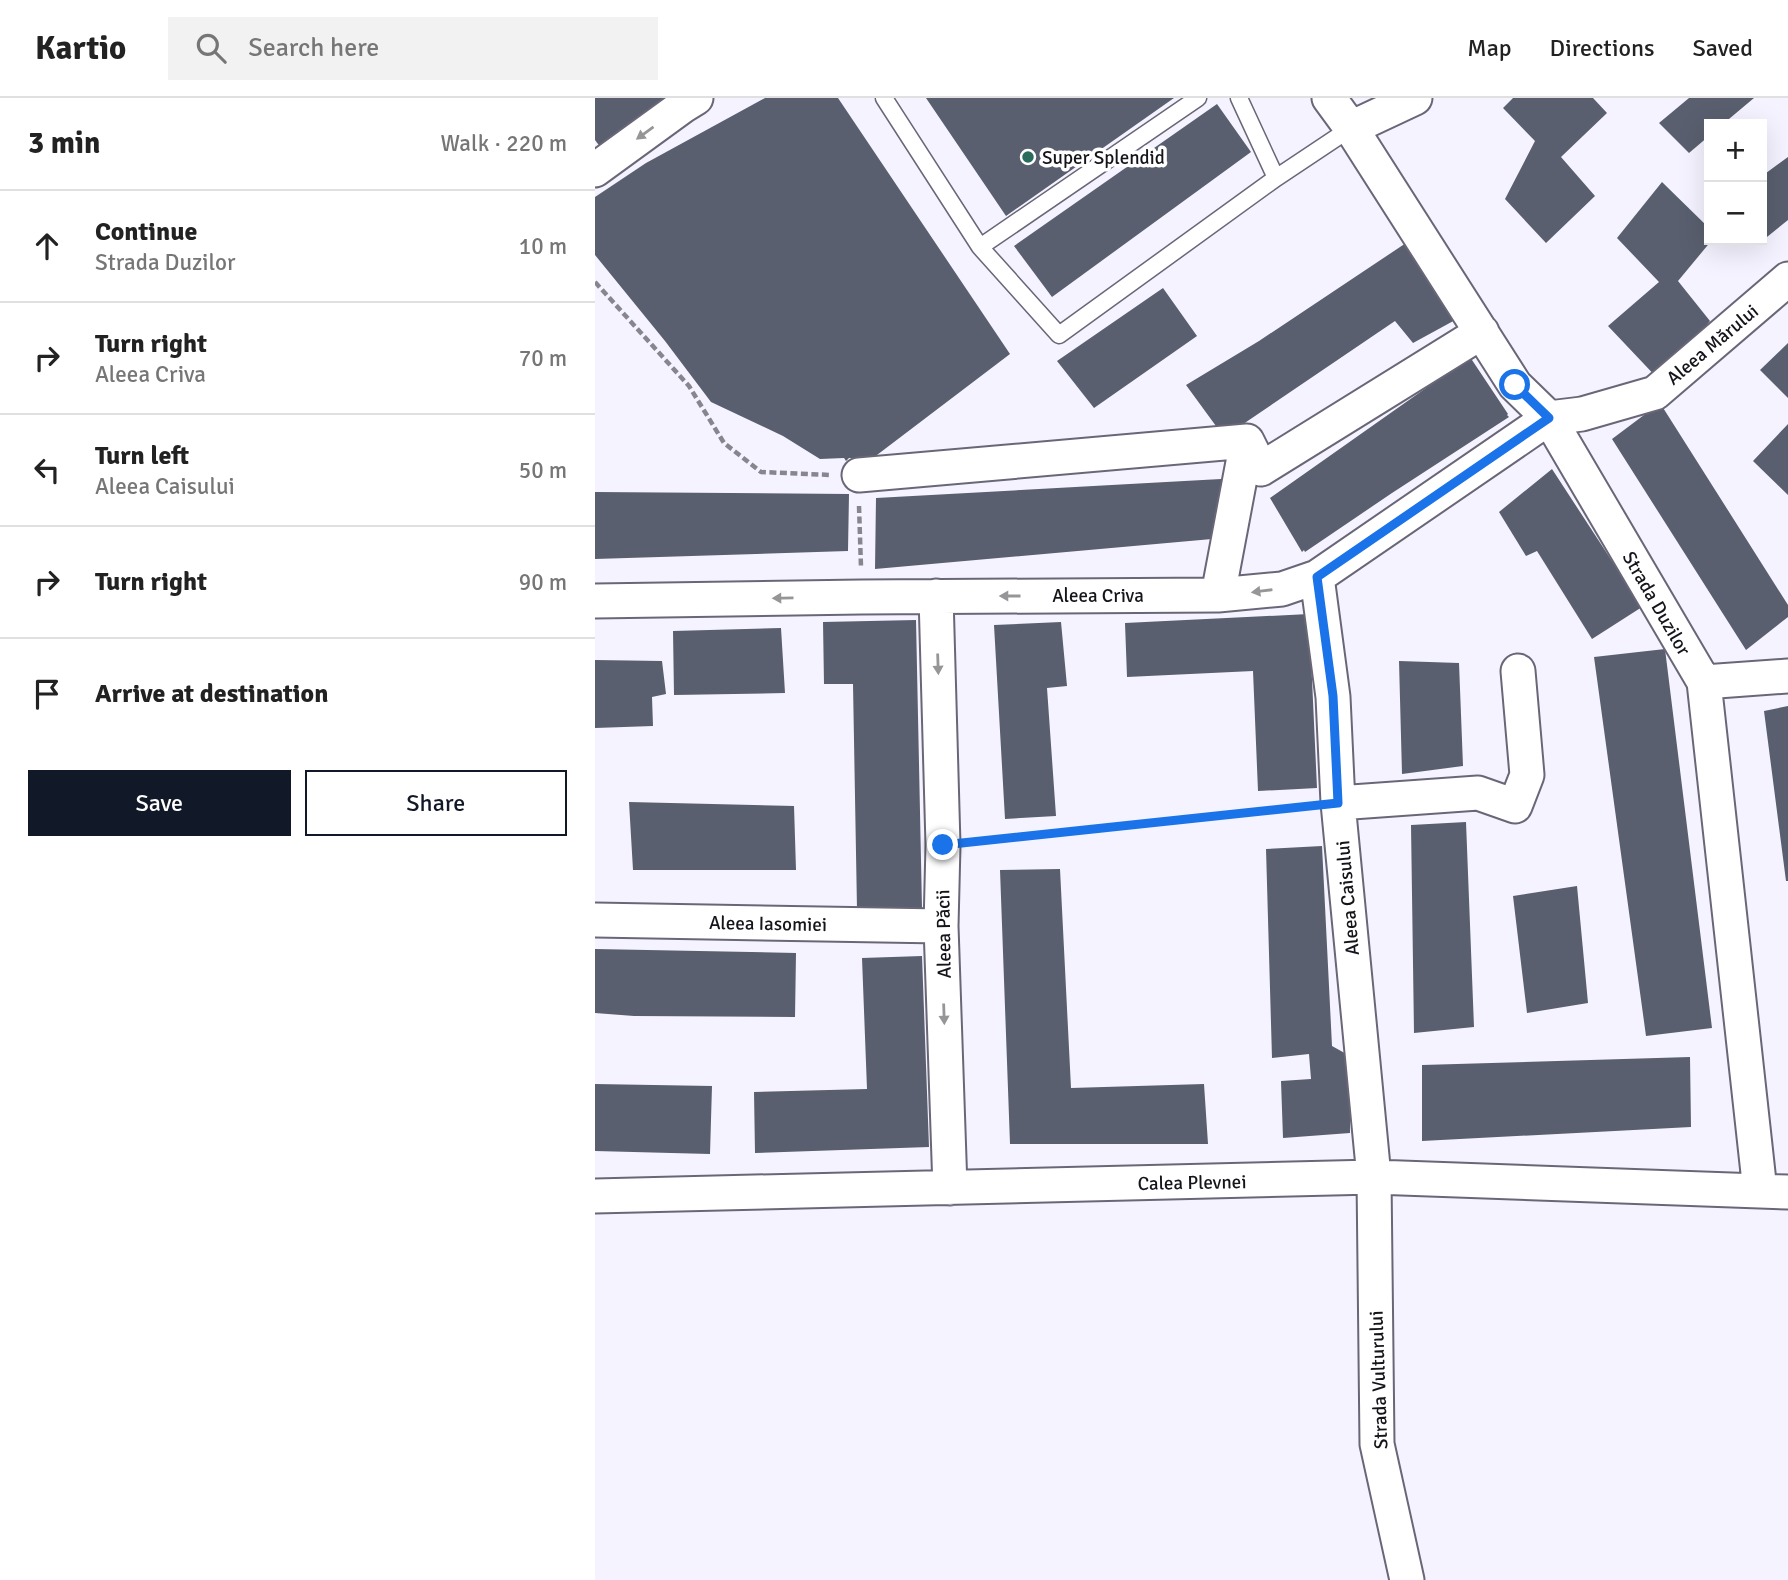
<!DOCTYPE html>
<html lang="en">
<head>
<meta charset="utf-8">
<style>
  body { margin:0; font-family:Signika,sans-serif; background:#f2f2f2; color:#222 }
  .controls { position:absolute; right:21px; top:21px; display:grid; overflow:hidden; border-radius:0px; box-shadow:0 7px 28px #0002 }
  .controls button { width:63px; height:63px; display:grid; place-items:center; padding:0; border:0; border-bottom:2px solid #e0e0e0; background:#fff; color:#222; font:35px sans-serif }
  .stop { position:absolute; width:21px; height:21px; margin:-16px; border:5px solid #1a73e8; border-radius:50%; background:#fff }
  .stop.end { background:#1a73e8; border-color:#fff; box-shadow:0 2px 7px #0008 }
  .list { margin:0; padding:0; list-style:none }
  h2 { display:flex; justify-content:space-between; align-items:center; height:91px; margin:0; padding:0 28px; font-size:30px }
  h2 small { font-size:23px; font-weight:400; color:#767676 }
  .list li { display:grid; grid-template-columns:46px 1fr auto; gap:21px; align-items:center; box-sizing:border-box; height:112px; padding:0 28px; border-top:2px solid #e0e0e0 }
  .list b { display:block; font-size:26px; white-space:nowrap }
  .list p { margin:0; font-size:23px; white-space:nowrap; color:#767676 }
  .list em { font-size:23px; font-style:normal; color:#767676 }
  .actions { display:flex; gap:14px; padding:21px 28px }
  .actions a { flex:1; padding:16px 0; border:2px solid #111827; border-radius:0px; text-align:center; font-size:24px; color:#111827 }
  .actions .main { background:#111827; color:#fff }
  .icon { flex:none; width:38px; height:38px; fill:none; stroke:currentColor; stroke-width:2; stroke-linecap:round; stroke-linejoin:round }
  .map { position:relative; flex:none; width:1193px; height:1482px; overflow:hidden }
  header { display:flex; align-items:center; gap:42px; box-sizing:border-box; height:98px; padding:0 35px; background:#fff; border-bottom:2px solid #e0e0e0 }
  header strong { font-size:33px }
  nav { display:flex; gap:38px; margin-inline-start:auto; font-size:24px }
  .search { width:490px; height:63px; background:#f2f2f2; display:flex; align-items:center; gap:18px; box-sizing:border-box; padding:0 24px; border-radius:0px; color:#767676; font-size:26px }
  main { display:flex }
  aside { flex:1; background:#fff }
  .map>svg:first-child { display:block }
</style>
</head>
<body>
<header>
<strong>Kartio</strong>
<div class="search"><svg class="icon" aria-label="search" viewBox="0 0 24 24"><circle cx="10" cy="10" r="6"/><path d="M15 15l6 6"/></svg>Search here</div>
<nav><a>Map</a><a>Directions</a><a>Saved</a></nav>
</header>
<main>
<aside>
<h2>3 min<small>Walk · 220 m</small></h2>
<ul class="list">
<li><svg class="icon" aria-label="ahead" viewBox="0 0 24 24"><path d="M12 20V5M6 11l6-6 6 6"/></svg><div><b>Continue</b><p>Strada Duzilor</p></div><em>10 m</em></li>
<li><svg class="icon" aria-label="right" viewBox="0 0 24 24"><path d="M7 20v-9h11M14 6l5 5-5 5"/></svg><div><b>Turn right</b><p>Aleea Criva</p></div><em>70 m</em></li>
<li><svg class="icon" aria-label="left" viewBox="0 0 24 24"><path d="M17 20v-9H6M10 6l-5 5 5 5"/></svg><div><b>Turn left</b><p>Aleea Caisului</p></div><em>50 m</em></li>
<li><svg class="icon" aria-label="right" viewBox="0 0 24 24"><path d="M7 20v-9h11M14 6l5 5-5 5"/></svg><div><b>Turn right</b></div><em>90 m</em></li>
<li><svg class="icon" aria-label="arrive" viewBox="0 0 24 24"><path d="M6 21V4h12l-3 4 3 4H6"/></svg><div><b>Arrive at destination</b></div></li>
</ul>
<div class="actions"><a class="main">Save</a><a>Share</a></div>
</aside>
<div class="map">
<svg width="1193" height="1482" viewBox="0 0 1193 1482">
  <rect width="100%" height="100%" fill="#f5f3ff"/>
  <path fill="#595f6e" d="M0,0H78L9,54L0,42Z
    M170,0H243L415,256L278,360H254L251,363L249,360L225,361L188,338L116,304L70,243L0,157V99L51,65Z
    M331,0H579L411,118Z
    M918,0H998L1012,15L966,59L1000,98L951,145L910,101L940,43L908,10Z
    M1094,0H1159L1128,26H1114V38L1094,55L1064,25Z
    M622,6L656,54L457,199L419,148Z
    M1193,59V122L1167,143V78Z
    M1067,84L1114,130V142H1117L1083,183L1115,223L1066,284L1013,228L1064,184L1022,140Z
    M814,143L862,221L818,245L800,223L629,339L591,287L664,243Z
    M568,190L602,238L499,310L462,263Z
    M1193,245V300L1165,272Z
    M875,259L913,316L912,317L914,319L797,395L710,454L709,452L707,454L675,400Z
    M1065,305L1193,507V519L1151,552L1017,341Z
    M1193,326V397L1158,363Z
    M957,371L1047,509L997,541L942,453L931,458L904,414Z
    M626,381L627,427L617,441L280,471L281,400Z
    M0,394L254,396L253,453L0,461Z
    M714,516L722,690L663,693L658,573L532,579L530,525Z
    M321,522L327,810L262,811L258,586H229L228,524Z
    M466,524L472,588L452,590L461,718L410,721L399,527Z
    M186,530L190,595L79,597L78,533Z
    M1070,551L1117,930L1051,938L999,559Z
    M0,562L67,563L71,596L57,599L58,628L0,630Z
    M804,563L864,565L868,668L807,676Z
    M1193,608V783H1191L1169,613Z
    M34,704L199,708L201,772H38Z
    M871,724L879,929L819,935L816,727Z
    M727,748L737,948L755,958V1035L688,1040L686,983L716,981L714,956L677,960L671,751Z
    M465,771L476,990L609,986L613,1046H415L405,772Z
    M982,788L993,905L932,915L918,798Z
    M0,851L201,855L200,919L39,918L0,915Z
    M327,858L334,1049L160,1055L159,994L272,991L267,860Z
    M1095,959L1096,1029L827,1043V967Z
    M0,986L117,988L115,1056L0,1053Z"/>
  <g fill="none" stroke-linecap="round" stroke-linejoin="round">
    <defs>
      <path id="service" d="M289,0L385,149L464,237L681,80L756,30
        M644,0L681,80
        M385,149L603,0"/>
      <path id="minor" d="M734,0L756,30L920,287L954,320L1109,584L1165,1093
        M756,30L820,0
        M0,72L88,8L101,0
        M264,377L652,343L666,371L887,234
        M722,479L738,599L743,705L779,1079L782,1346L812,1482
        M623,497L652,343
        M341,498L348,747L346,828L355,1090
        M0,503L266,499L623,497L687,491L722,479L954,320L987,316L1060,295L1193,181
        M1109,584L1193,578
        M743,705L883,695L920,708L932,677L923,573
        M0,822L346,828
        M0,1098L779,1079L1193,1094"/>
    </defs>
    <use href="#service" stroke="#696777" stroke-width="19"/>
    <use href="#minor" stroke="#696777" stroke-width="37"/>
    <path stroke="#87868f" stroke-width="4.5" stroke-dasharray="7 3.5" stroke-linecap="butt" d="M0,184L94,288L129,345L166,374L236,377
      M264,408L266,469
      M379,744L714,708"/>
    <use href="#service" stroke="#fff" stroke-width="16"/>
    <use href="#minor" stroke="#fff" stroke-width="33"/>
  </g>
  <defs><path id="oneway-solid" d="M-6-.8H1V-3.2L6.5 0L1 3.2V.8H-6Z" transform="scale(1.75)"/></defs>
  <g fill="#969598">
    <use href="#oneway-solid" transform="translate(50 35) rotate(144)"/>
    <use href="#oneway-solid" transform="translate(667 493) rotate(173)"/>
    <use href="#oneway-solid" transform="translate(415 498) rotate(180)"/>
    <use href="#oneway-solid" transform="translate(188 500) rotate(179)"/>
    <use href="#oneway-solid" transform="translate(343 566) rotate(88)"/>
    <use href="#oneway-solid" transform="translate(349 916) rotate(88)"/>
  </g>
  <g fill="none" stroke-linecap="round" stroke-linejoin="round">
    <path stroke="#1a73e8" stroke-width="9" d="M348,747L743,705L738,598L722,479L954,320L920,287"/>
  </g>
  <circle fill="#2b6d5d" stroke="#fff" stroke-width="2.5" cx="433" cy="59" r="7"/>
  <g text-anchor="middle" stroke-width="7" stroke-linejoin="round" paint-order="stroke">
    <g font-size="19" fill="#15141a" stroke="#fff" text-anchor="start">
      <text x="447" y="66">Super Splendid</text>
    </g>
    <g font-size="19" fill="#15141a" stroke="#fff">
      <text transform="translate(1117 246) rotate(-40)" y="7">Aleea Mărului</text>
      <text x="503" y="504">Aleea Criva</text>
      <text transform="translate(1062 505) rotate(60)" y="7">Strada Duzilor</text>
      <text transform="translate(752 800) rotate(-95)" y="7">Aleea Caisului</text>
      <text transform="translate(173 825) rotate(1)" y="7">Aleea Iasomiei</text>
      <text transform="translate(348 836) rotate(-91)" y="7">Aleea Păcii</text>
      <text transform="translate(597 1084) rotate(-1)" y="7">Calea Plevnei</text>
      <text transform="translate(783 1282) rotate(-92)" y="7">Strada Vulturului</text>
    </g>
  </g>
</svg>
<div class="controls">
<button>+</button>
<button>−</button>
</div>
<div class="stop" style="left:920px;top:287px"></div>
<div class="stop end" style="left:348px;top:747px"></div>
</div>
</main>
</body>
</html>
